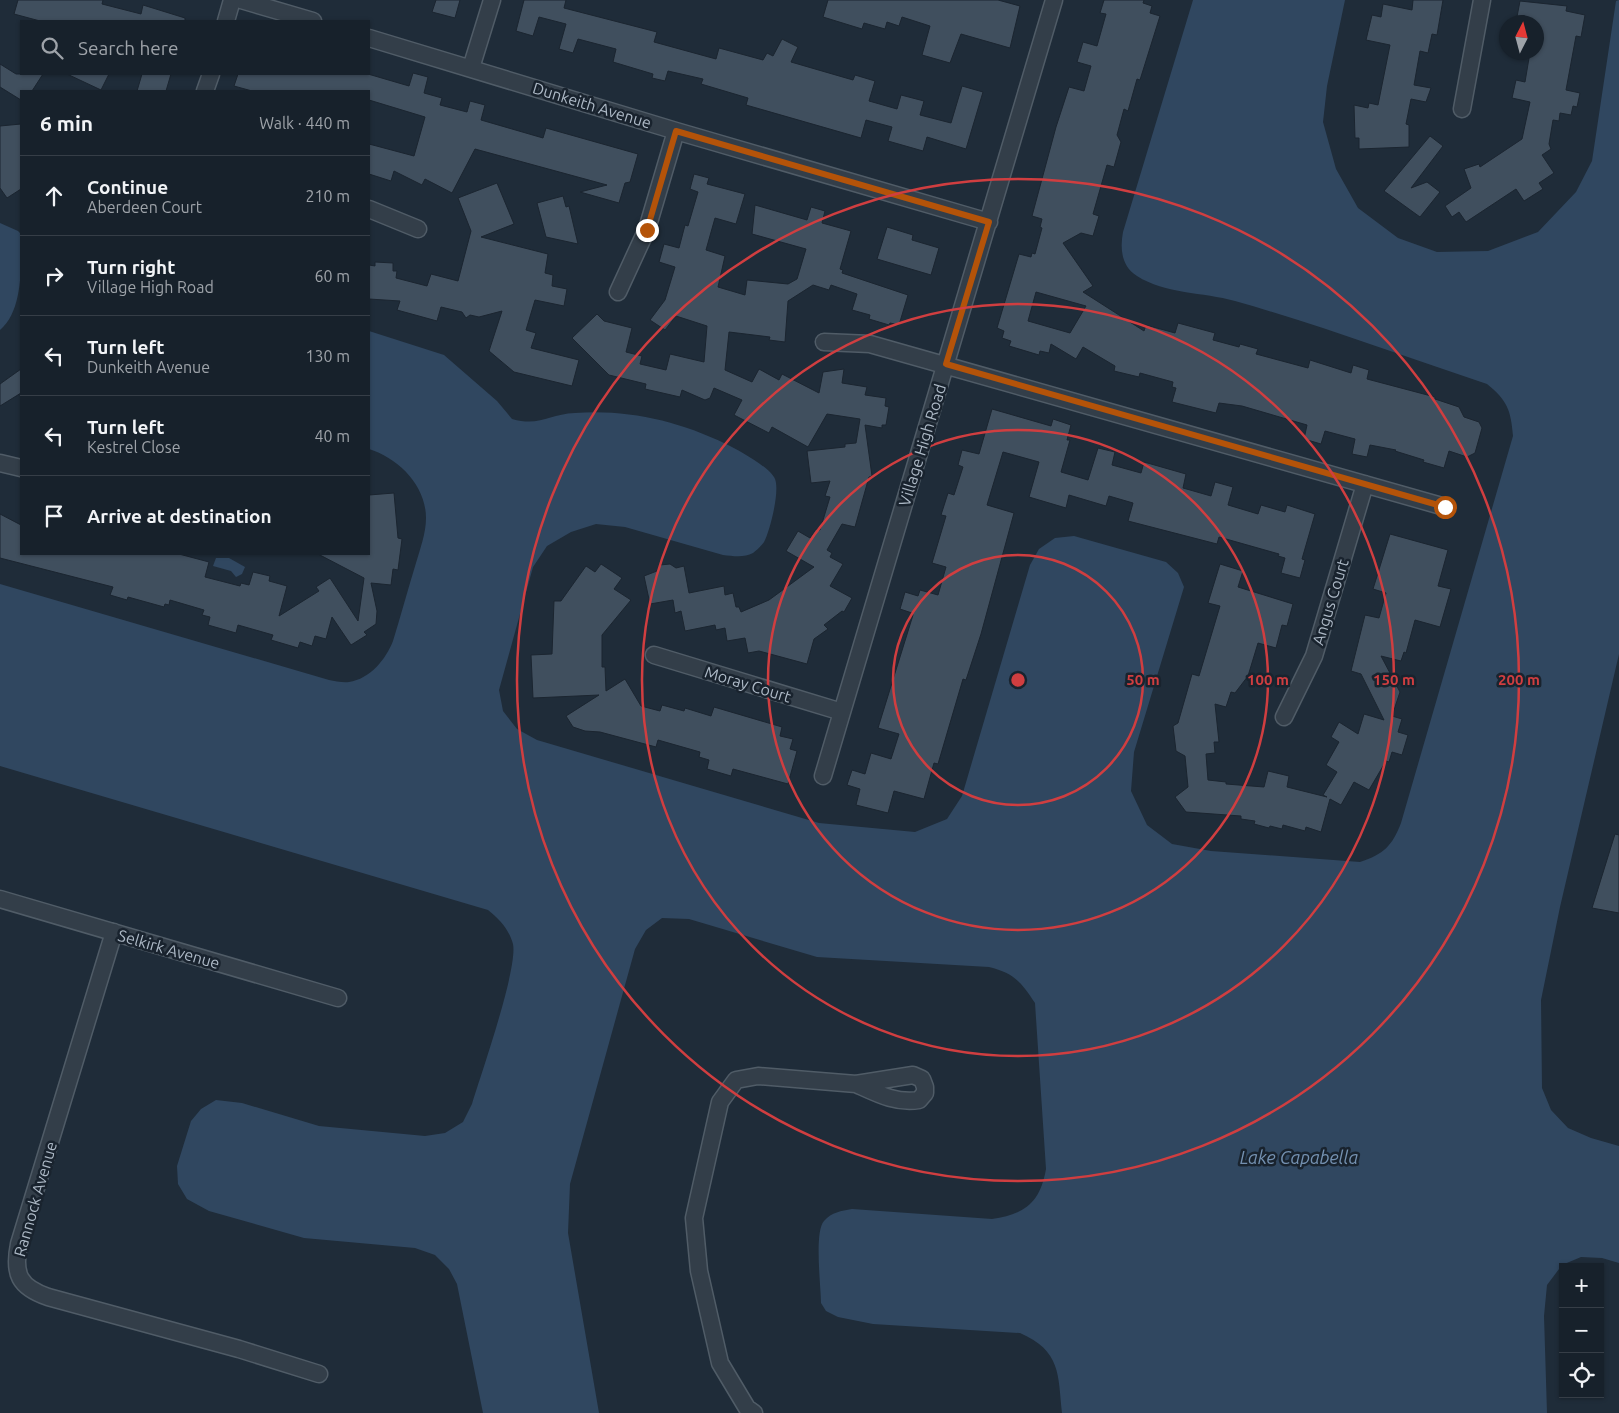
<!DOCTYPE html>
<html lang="en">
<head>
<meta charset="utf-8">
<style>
  body { margin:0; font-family:Ubuntu,sans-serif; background:#242e37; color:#f1f3f6 }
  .controls { position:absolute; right:15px; bottom:15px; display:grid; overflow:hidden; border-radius:0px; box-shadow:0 1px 4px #0004 }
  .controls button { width:45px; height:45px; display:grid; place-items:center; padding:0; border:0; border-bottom:1px solid #363e47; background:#17212b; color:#f1f3f6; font:25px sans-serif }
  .compass { position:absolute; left:1499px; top:15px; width:45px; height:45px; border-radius:50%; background:#17212b; box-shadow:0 1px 4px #0004; rotate:6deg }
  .stop { position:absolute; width:15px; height:15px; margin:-11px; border:4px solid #b45309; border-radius:50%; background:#fff }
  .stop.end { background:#b45309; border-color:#fff; box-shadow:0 1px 5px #0008 }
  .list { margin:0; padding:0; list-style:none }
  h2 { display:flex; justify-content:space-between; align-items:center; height:65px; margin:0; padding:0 20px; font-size:21px }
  h2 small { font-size:16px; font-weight:400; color:#9ea3a9 }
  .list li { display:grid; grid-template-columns:32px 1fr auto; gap:15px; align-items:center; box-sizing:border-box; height:80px; padding:0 20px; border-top:1px solid #363e47 }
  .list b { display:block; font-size:19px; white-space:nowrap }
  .list p { margin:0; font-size:16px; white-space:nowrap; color:#9ea3a9 }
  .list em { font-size:16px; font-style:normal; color:#9ea3a9 }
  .icon { flex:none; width:28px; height:28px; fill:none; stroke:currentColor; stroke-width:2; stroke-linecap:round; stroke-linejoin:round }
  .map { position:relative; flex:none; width:1619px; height:1413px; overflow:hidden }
  .search { position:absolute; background:#17212b; box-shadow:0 1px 4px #0004; left:20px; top:20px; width:350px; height:55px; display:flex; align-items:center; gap:12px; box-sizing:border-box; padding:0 18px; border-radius:0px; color:#9ea3a9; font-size:19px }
  .panel { position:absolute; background:#17212b; box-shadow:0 1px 4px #0004; left:20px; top:90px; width:350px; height:465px; border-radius:0px }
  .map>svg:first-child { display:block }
</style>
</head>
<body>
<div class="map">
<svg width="1619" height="1413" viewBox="0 0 1619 1413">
  <rect width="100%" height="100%" fill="#1f2c39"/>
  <path fill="#304760" d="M1193,0H1345L1327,86L1323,122L1336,169L1358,208L1398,238L1437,252L1488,251L1538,232L1576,192L1592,161L1616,1L1619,0V654L1560,907L1541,1000L1542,1088L1551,1110L1568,1128L1591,1138L1619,1146V1263L1602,1258L1581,1257L1562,1265L1547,1285L1544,1316L1547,1413H1062C1058,1374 1061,1351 1020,1333L873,1324L838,1317L826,1311L821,1303C821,1287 814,1232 824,1221C832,1212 841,1211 852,1209L992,1219C1025,1214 1040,1203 1046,1169L1035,1003C1021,982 1014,973 989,967L817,957L689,919L662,918L646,930L635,949L570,1184L568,1233L599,1413H483L457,1284L449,1269L435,1255L415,1248L304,1238L209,1211L187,1199L178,1184L177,1166L191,1121L201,1109L216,1100L242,1103L319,1126L425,1136L445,1133L463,1122L472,1104C481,1074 518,969 513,944C509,929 499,919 488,910L0,766V584L329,680C335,681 343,683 349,682C370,679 386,659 393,641C401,615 408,589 416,563C420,549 426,533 426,518C426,485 398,458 369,449V331L444,355L497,401L512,419C540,427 549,414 575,413C627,409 679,421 726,444C738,450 770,467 775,479C780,491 770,531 764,542C762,545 756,551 753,553C744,558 733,556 723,555L625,527L596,524L571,532L547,546L533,567L499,690L503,711L517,729L537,740L819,823L915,832L947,819L962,796L1030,565L1039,549L1055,538L1074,536L1166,562L1178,573L1184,587L1134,752L1131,791L1147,825L1172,844L1211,851L1360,862C1384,854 1392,846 1401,823L1513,436C1511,410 1507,400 1487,384C1403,356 1320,325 1235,301C1203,292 1165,294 1137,276C1121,266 1120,248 1123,232Z
    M0,223L18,231L21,234C21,263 24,310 0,330Z
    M216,558H229L245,567L242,574L236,577L231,571L213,566Z"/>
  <path fill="#404f5e" stroke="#1b2530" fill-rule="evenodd" d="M18,0H103L102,4L141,14L143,5L185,18V21H40L14,14Z
    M436,0H460L455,18L432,12Z
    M524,0H566L564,8L657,32L654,42L716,59L719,48L763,60L767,53L773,56L782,39L798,47L791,62L853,80L855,75L875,81L869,101L897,109L901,95L924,101L920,115L951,123L962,86L983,92L966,149L927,137L923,151L888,141L892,127L866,120L861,138L746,105L748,98L701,84L703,79L668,71L665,81L652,78L653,74L613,62L616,49L578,39L573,53L559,49L566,24L539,17L533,36L516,31Z
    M828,0H998L1020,6L1010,48L961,34L950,63L922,55L930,26L902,17L899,26L887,22L885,29L864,23L862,29L823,17Z
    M1104,0H1144L1143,3L1152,6L1150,13L1160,16L1140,80L1137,79L1128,111L1124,109L1117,135L1121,142L1114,167L1107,165L1093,214L1099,216L1093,236L1081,233L1063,243L1093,286L1083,292L1144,331L1146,325L1175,333L1178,323L1215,333L1213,340L1239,347L1240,344L1258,349L1256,354L1308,368L1310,360L1351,373L1353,365L1369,370L1367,379L1435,397V399L1459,407L1464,417L1479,422L1482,428L1475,453L1467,457L1449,451L1444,468L1423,462L1424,460L1395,451L1396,450L1370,445L1367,457L1352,454L1355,439L1325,431L1321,444L1304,439L1307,425L1242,406L1219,403L1216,413L1172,402L1176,388L1172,387L1173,382L1140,373L1139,377L1114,371L1115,366L1083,347L1076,359L1051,344L1049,353L1040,351L1039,355L1009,346L1011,341L1002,338L1004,331L997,328L1019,254L1031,257L1032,253L1035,254L1042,228L1040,227L1042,219L1032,216L1056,127L1069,87L1084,91L1091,66L1077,62L1083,42L1097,46L1106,14L1100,13ZM1036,292L1086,306L1070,333L1028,321Z
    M1413,0H1443L1437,35L1432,34L1428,53L1420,51L1414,85L1431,88L1426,102L1411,99L1406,124L1409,125V147L1359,149V138H1355L1354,105L1368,108L1369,103L1378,105L1390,45L1366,40L1372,15L1381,17L1383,4L1412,10Z
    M1520,1L1567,6L1566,11L1585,15L1581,37L1576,36L1566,90L1580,93L1577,107L1573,106L1571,115L1560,113L1559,121L1553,120L1549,144L1551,149L1542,155L1554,173L1539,183L1543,189L1524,201L1516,189L1466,222L1459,212L1452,217L1445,206L1471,188L1464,169L1479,164L1480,167L1522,139L1530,102L1512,98L1516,80L1525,82L1530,52H1536V22H1516Z
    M0,64L16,74H43L32,91H21V100L0,87Z
    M413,73L428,77L424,93L442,98L440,105L467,112L470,101L485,105L481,120L543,138L546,128L638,154L630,182L625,183L619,203L580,192L607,185L475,149L452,193L425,179L422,185L394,171L391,181L369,174V144L414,156L425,117L369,100V91H252L234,86L238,74H368L409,86Z
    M67,74H109L101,90Z
    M142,74H171L166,91H137Z
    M21,124V189L7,198L0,188V126Z
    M1430,136L1443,146L1411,188L1427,182L1440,192L1420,217L1384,191Z
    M694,174L709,178L707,184L745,194L736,224L715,218L706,250L725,256L718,287L745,295L747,280L788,284L797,279L806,249L752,234L755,205L807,220L811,207L825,211L822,223L851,231L840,269L843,270L842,273L908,295L899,325L890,323L889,325L869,319L870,315L852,310L857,294L831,285L829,290L813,285L788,301L785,342L769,340L770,337L729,332L725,370L752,382L759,369L779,380L782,374L819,393L823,372L844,369L842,383L867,387L865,395L886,398L885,406L889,407L886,425H882V428L865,425L872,476L869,477L855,527L842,524L827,550L832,553L830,557L843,564L830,586L852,598L844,612L842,611L824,625L828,629L814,639L807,664L759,651L748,653L745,638L727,641L725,628L716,630L715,625L685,631L681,611L675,613L673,600L650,604L644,576L657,571L660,565L670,564L676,568L684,566L689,593L724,586L725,595L733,593L736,607H739L741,612L769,600L814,567L786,551L798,531L810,538L816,529L820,530L830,497L825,496L830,481L811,483L807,451L845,447V444L856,443L860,419L827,414L808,447L772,427L769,433L734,415L742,400L714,388L710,398L705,400L682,390L680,397L645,389L646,384L609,375L572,338L597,314L604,321L632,328L626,352L642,356L640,364L666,370L670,354L704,362L707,326L676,316L665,330L650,320L665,300L675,267L659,262L664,244L679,248L685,225L688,226L698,192L690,189Z
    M497,183L514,224L481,237L548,254L545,273L553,275L552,286L567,289L564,306L535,300L526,330L536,333L531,348L579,360L572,386L514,372L489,351L502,311L479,317L470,315L466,318L462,312L441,307L437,321L397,310L400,301L369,299V265L375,266V262L393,263V271H397L396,278L427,286L431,274L458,281L471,231L458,198Z
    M563,196L566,207L569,206L578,244L546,237L537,203Z
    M887,227L913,235L912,240L939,248L931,275L877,259Z
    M21,369V393L0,406V384Z
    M992,409L1051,426L1053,419L1071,425L1067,440H1070L1061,472L1088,480L1098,448L1115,452L1112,465L1141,473L1144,462L1186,474L1183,488L1211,496L1215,482L1233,487L1228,505L1258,514L1261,505L1285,512L1287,505L1315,514L1302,559L1305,560L1300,578L1281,573L1285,558L1278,556L1279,554L1219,537L1217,544L1128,521L1133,503L1109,496L1106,506L1069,495L1066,508L1029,497L1039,462L1003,452L987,505L1014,513L981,634L966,680L963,679L938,764L934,763L924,799L894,791L888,813L856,805L860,789L847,785L852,770L865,774L871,753L891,759L899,734L878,728L913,615L912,613L900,609L905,592L918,596L920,590L938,595L946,567L932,563L946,516L941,515L948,493L954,495L963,467L958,465L962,450L979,454Z
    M394,493L398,538L402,539L398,570L393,569L391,585L371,583L377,611L376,624L364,632L367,635L351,645L332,617L326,639L315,636L312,646L300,642L298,648L271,640L273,635L238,625L236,633L208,625L210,617L202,615L204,610L170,600L169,605L165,604L164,607L128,597L127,600L110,595L113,587L0,558V514L21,525V554H179L209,562L205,577L240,586L241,583L249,585L253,572L270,576L269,581L287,586L279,616L319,591L316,587L330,578L358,621L364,578L318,554H369V495Z
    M1390,534L1448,550L1438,586L1451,589L1440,627L1415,620L1406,653L1404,652L1401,661L1381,656L1400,692L1392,716L1402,719L1398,732L1408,735L1402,755L1392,752L1389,762L1386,761L1369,790L1354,782L1341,805L1330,799L1321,832L1306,827L1305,831L1283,825L1282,829L1270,826L1269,828L1254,824L1255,821L1241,819V816L1186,812L1175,797L1188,787L1185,756L1176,751L1173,726L1178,723L1192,674L1199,676L1220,606L1208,603L1220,564L1243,571L1238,587L1293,604L1287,626L1282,625L1276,648L1258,643L1248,676L1235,693L1231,692L1226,707L1215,704L1219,742H1214L1215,753L1206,754L1208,780L1226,782V784L1264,787L1268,771L1289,776L1287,787L1327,797L1323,795L1337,772L1326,765L1339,742L1331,737L1339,722L1358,734L1364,714L1384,720L1361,674L1351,671L1365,615L1379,618L1386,593L1373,589Z
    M601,564L622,578L614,589L631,600L602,635V667H605L606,691L625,679L641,706L660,711L662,705L684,711L685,708L711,716L714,707L782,727L780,736L793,739L790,749L797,751L788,784L733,769L731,776L707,769L709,760L699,757L700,752L658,740L656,747L600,732L585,731L573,727L566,716L599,695L533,698L531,655L552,654L554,601H561L586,566L595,572Z
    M1615,834L1619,835V913L1592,908Z"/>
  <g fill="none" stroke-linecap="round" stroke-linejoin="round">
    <defs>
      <path id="minor" d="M241,0L313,21
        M226,21L232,0
        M369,38L676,131L989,222
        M471,68L492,0
        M205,91L211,74
        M1462,109L1482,0
        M369,209L418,229
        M618,292L647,229L676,131
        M824,342L870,344L1445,507
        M0,463L21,468
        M654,655L842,712
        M1284,717L1314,656L1365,484
        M823,776L1054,0
        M0,899L338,998
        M114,932L19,1244C13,1274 19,1287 48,1297L239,1349L319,1374
        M754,1413L747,1408L720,1363L699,1271L694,1218L720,1102L736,1080L758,1076L856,1084L913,1075L922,1079L925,1087V1093L919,1100C896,1104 876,1093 856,1084"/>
    </defs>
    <use href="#minor" stroke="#505c67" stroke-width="19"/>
    <use href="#minor" stroke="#333e49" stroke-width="16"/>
  </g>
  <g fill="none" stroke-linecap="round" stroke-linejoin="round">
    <path stroke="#b45309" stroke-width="6" d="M647,230L676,131L989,222L946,364L1445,507"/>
  </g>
  <g fill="none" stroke="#d03e40" stroke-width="2.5">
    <circle cx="1018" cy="680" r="125"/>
    <circle cx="1018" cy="680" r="250"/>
    <circle cx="1018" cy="680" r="376"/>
    <circle cx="1018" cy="680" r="501"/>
  </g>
  <g text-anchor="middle" stroke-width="5" stroke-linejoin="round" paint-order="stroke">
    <g font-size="16" fill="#adb9c6" stroke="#19232e">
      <text transform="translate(592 105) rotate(17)" y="6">Dunkeith Avenue</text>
      <text transform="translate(922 445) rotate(-73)" y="6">Village High Road</text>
      <text transform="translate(1330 602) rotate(-73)" y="6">Angus Court</text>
      <text transform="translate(748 684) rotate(17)" y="6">Moray Court</text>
      <text transform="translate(169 949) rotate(16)" y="6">Selkirk Avenue</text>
      <text transform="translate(35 1199) rotate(-74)" y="6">Rannock Avenue</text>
    </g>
    <g font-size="18" font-style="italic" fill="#7491b1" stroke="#19232e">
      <text x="1299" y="1164">Lake Capabella</text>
    </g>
  </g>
  <circle cx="1018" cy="680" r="8" fill="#d03e40" stroke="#19232e" stroke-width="2.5"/>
  <g font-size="15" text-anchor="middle" font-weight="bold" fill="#d03e40" stroke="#19232e" stroke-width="5" stroke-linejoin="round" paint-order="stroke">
    <text x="1143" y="685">50 m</text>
    <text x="1268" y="685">100 m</text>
    <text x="1394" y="685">150 m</text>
    <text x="1519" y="685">200 m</text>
  </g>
</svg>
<div class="controls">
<button>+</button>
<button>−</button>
<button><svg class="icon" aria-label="locate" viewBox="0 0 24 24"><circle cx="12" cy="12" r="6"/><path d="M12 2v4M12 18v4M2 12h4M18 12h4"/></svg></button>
</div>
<svg class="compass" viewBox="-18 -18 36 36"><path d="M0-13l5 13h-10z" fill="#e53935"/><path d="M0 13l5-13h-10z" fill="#9ea3a9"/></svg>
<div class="stop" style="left:1445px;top:507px"></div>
<div class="stop end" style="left:647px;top:230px"></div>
<div class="search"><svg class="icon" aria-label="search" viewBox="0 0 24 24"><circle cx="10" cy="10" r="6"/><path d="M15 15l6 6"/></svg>Search here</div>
<section class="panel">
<h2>6 min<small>Walk · 440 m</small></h2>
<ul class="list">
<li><svg class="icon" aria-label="ahead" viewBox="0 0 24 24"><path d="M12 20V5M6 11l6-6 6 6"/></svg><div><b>Continue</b><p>Aberdeen Court</p></div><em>210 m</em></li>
<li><svg class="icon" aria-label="right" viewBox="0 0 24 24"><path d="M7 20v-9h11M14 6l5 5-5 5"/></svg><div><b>Turn right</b><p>Village High Road</p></div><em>60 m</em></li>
<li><svg class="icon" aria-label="left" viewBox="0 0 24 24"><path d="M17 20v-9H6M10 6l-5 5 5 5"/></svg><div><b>Turn left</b><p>Dunkeith Avenue</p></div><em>130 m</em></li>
<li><svg class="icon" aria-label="left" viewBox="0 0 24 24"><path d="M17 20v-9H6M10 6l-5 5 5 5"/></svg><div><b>Turn left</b><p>Kestrel Close</p></div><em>40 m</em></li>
<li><svg class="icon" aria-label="arrive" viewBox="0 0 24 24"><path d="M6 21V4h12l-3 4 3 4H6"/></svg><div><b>Arrive at destination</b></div></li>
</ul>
</section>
</div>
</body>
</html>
